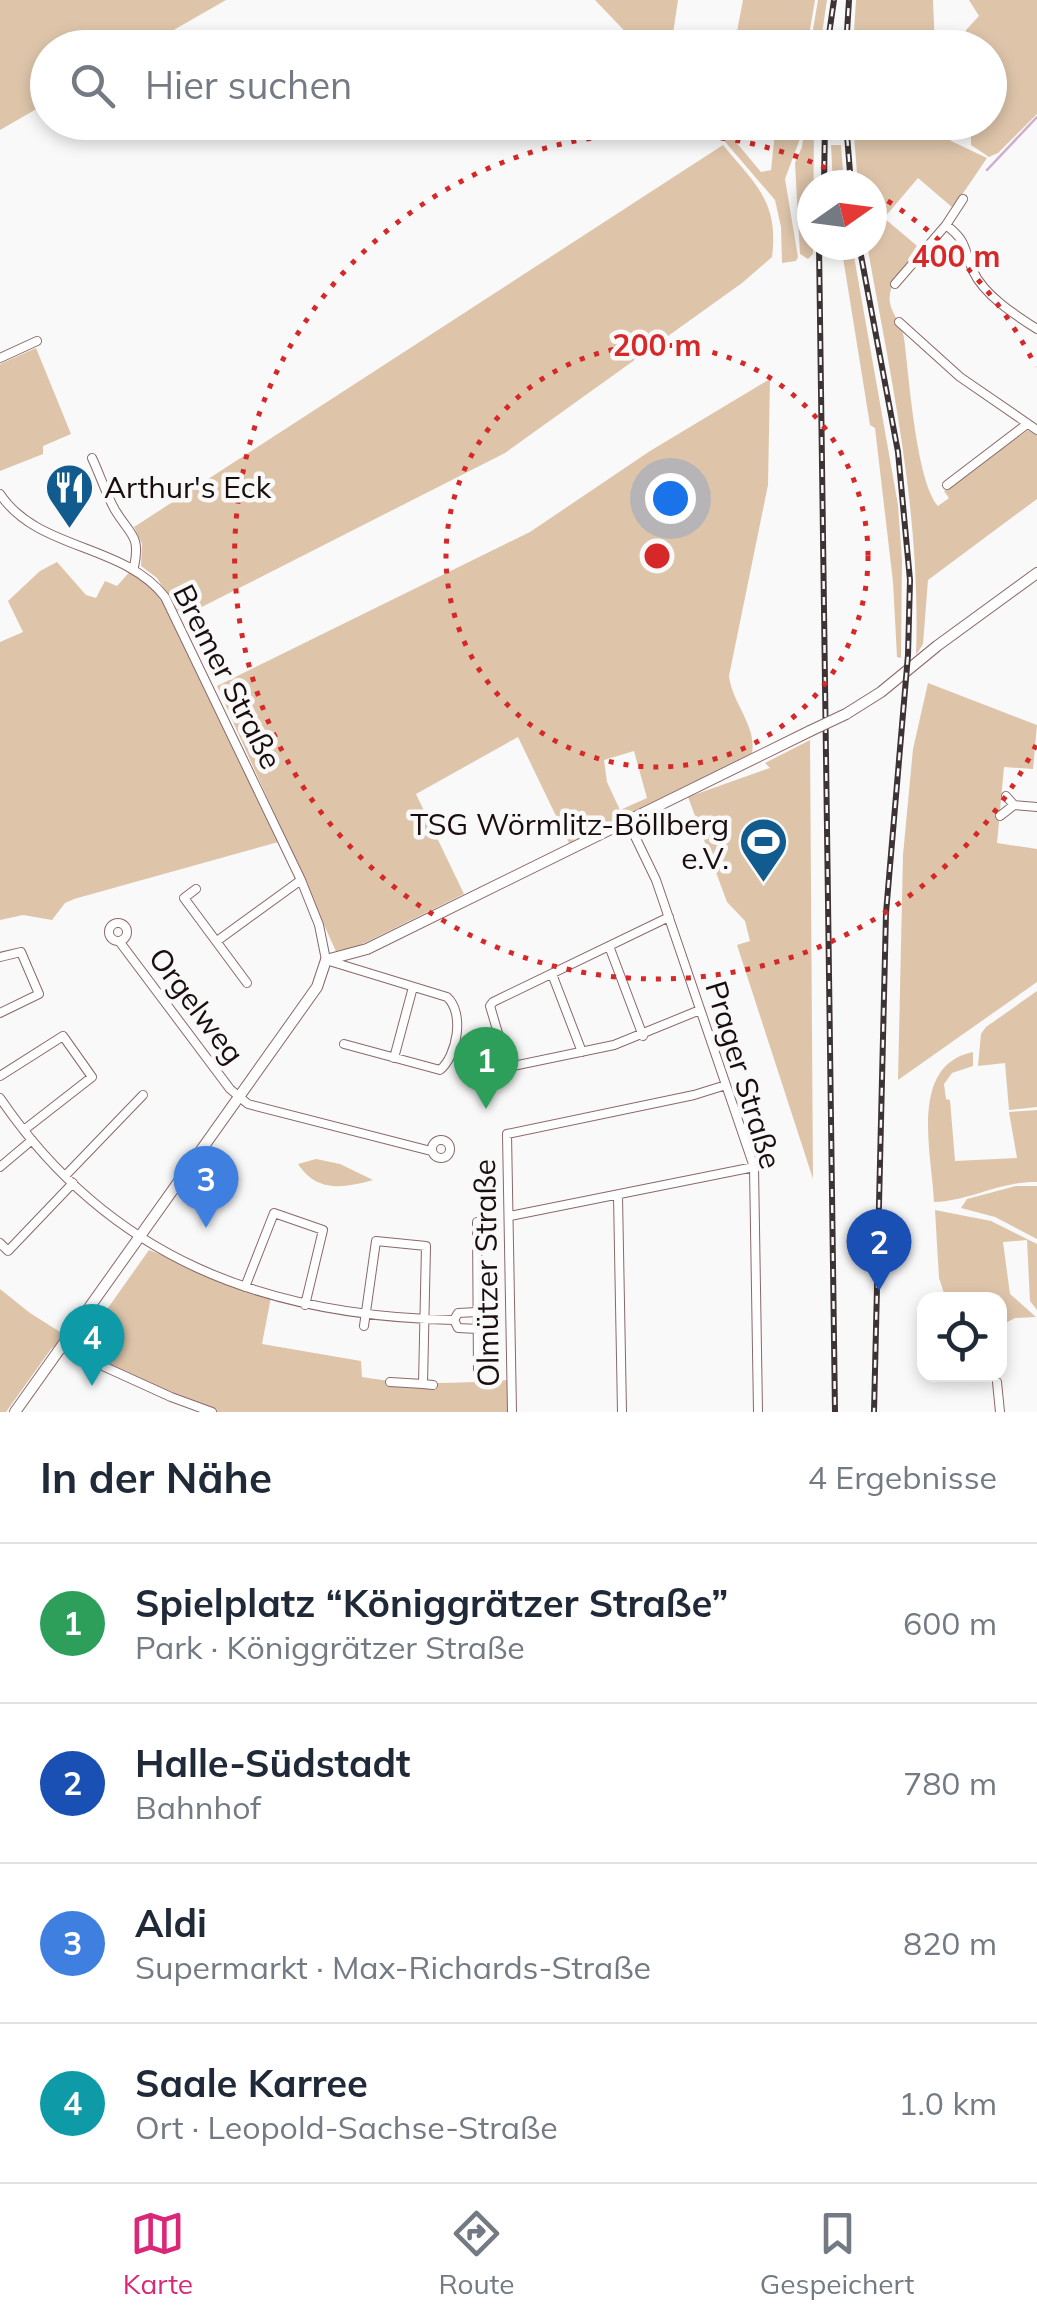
<!DOCTYPE html>
<html lang="de">
<head>
<meta charset="utf-8">
<style>
  body { margin:0; font-family:Mulish,sans-serif; background:#f6f6f7; color:#1f2937 }
  .controls { position:absolute; right:30px; bottom:30px; display:grid; overflow:hidden; border-radius:20px; box-shadow:0 5px 15px #0003 }
  .controls button { width:90px; height:90px; display:grid; place-items:center; padding:0; border:0; border-bottom:2px solid #e0e1e3; background:#fff; color:#1f2937; font:50px sans-serif }
  .compass { position:absolute; left:797px; top:170px; width:90px; height:90px; border-radius:50%; background:#fff; box-shadow:0 5px 15px #0003; rotate:76deg }
  .you { position:absolute; left:670px; top:498px; width:35px; height:35px; margin:-25px; border:8px solid #fff; border-radius:50%; background:#1a73e8; box-shadow:0 0 0 15px #1a73e833 }
  .badge { display:grid; place-items:center; width:65px; height:65px; border-radius:50%; background:#db2777; color:#fff; font-size:32px; font-weight:700 }
  .pin { position:absolute; translate:-50% -82px; filter:drop-shadow(0 2px 5px #0008) }
  .pin::after { content:''; position:absolute; top:52px; width:35px; height:30px; background:inherit; clip-path:polygon(0 0,100% 0,50% 100%) }
  .list { margin:0; padding:0; list-style:none }
  h2 { display:flex; justify-content:space-between; align-items:center; height:130px; margin:0; padding:0 40px; font-size:42px }
  h2 small { font-size:32px; font-weight:400; color:#747a83 }
  .list li { display:grid; grid-template-columns:65px 1fr auto; gap:30px; align-items:center; box-sizing:border-box; height:160px; padding:0 40px; border-top:2px solid #e0e1e3 }
  .list b { display:block; font-size:38px; white-space:nowrap }
  .list p { margin:0; font-size:32px; white-space:nowrap; color:#747a83 }
  .list em { font-size:32px; font-style:normal; color:#747a83 }
  .icon { flex:none; width:55px; height:55px; fill:none; stroke:currentColor; stroke-width:2; stroke-linecap:round; stroke-linejoin:round }
  .map { position:relative; flex:none; width:1037px; height:1412px; overflow:hidden }
  .search { position:absolute; background:#fff; box-shadow:0 5px 15px #0003; left:30px; right:30px; top:30px; height:110px; display:flex; align-items:center; gap:25px; box-sizing:border-box; padding:0 35px; border-radius:55px; color:#747a83; font-size:38px }
  .sheet { height:770px; background:#fff }
  nav { display:flex; justify-content:space-around; align-items:center; box-sizing:border-box; height:140px; border-top:2px solid #e0e1e3; background:#fff; font-size:28px; color:#747a83 }
  nav a { display:grid; justify-items:center; gap:5px }
  nav .on { color:#db2777 }
  .map>svg:first-child { display:block }
</style>
</head>
<body>
<div class="map">
<svg width="1037" height="1412" viewBox="0 0 1037 1412">
  <rect width="100%" height="100%" fill="#f9f9f9"/>
  <path fill="#dec5aa" fill-rule="evenodd" d="M0,0H226L144,47L48,48L47,103L0,130Z
    M595,0H678L671,47H640Z
    M743,0H815L807,47H734Z
    M818,0H827L820,47H810Z
    M856,0H933L935,47H906V37L899,32L897,47H853Z
    M969,0H1037V114L998,153L989,157L971,145V123L990,122V48L967,47L966,30L979,16Z
    M709,123H720L761,172L771,170L775,132L767,123H802L801,136L785,179L798,257L796,261L782,263L781,227L775,200Z
    M805,123H814L813,254L808,259L800,254L795,163L802,147Z
    M853,123H939L951,141L987,158L953,208L918,178L884,218L922,250C911,262 892,278 890,294C887,311 902,321 904,338C909,375 916,481 938,506L949,498L944,491L1028,430L1037,435V499L928,580L923,644L916,655C921,512 892,384 867,245H872V185H858Z
    M723,145C756,185 779,202 772,257L742,283L505,453L182,617L157,578L141,566L142,544L134,527Z
    M831,145H841L844,185H833Z
    M841,245H852L898,505L902,560L901,658L897,657L893,582L875,428L870,425Z
    M36,348L71,434L43,446V454L0,471V364Z
    M770,379L768,485L729,676C732,703 757,726 752,753L569,843L518,737L416,794L464,894L338,956L217,686L530,532L650,451ZM634,751L647,798L620,810L607,782L604,760Z
    M57,562L86,595L96,598L105,581L117,586L134,567L165,597L282,841L74,899L65,903L52,920L23,915L0,920V642L23,632L8,601L40,571Z
    M928,683L1037,725L1033,769L1004,767L997,843L1037,849V982L898,1080L903,855L913,749Z
    M810,740L813,1179L737,945L750,941L745,921L727,902L688,797L770,768L765,763Z
    M1037,991V1107L1009,1110L1005,1063L978,1066L981,1034L986,1027Z
    M973,1052V1066L952,1073L944,1084L946,1099L950,1100L955,1161L1017,1158L1009,1112L1037,1110V1182C1000,1181 970,1201 934,1202C932,1154 908,1065 973,1052Z
    M316,1159L340,1164L373,1180C344,1188 317,1193 298,1164Z
    M1016,1186H1037V1239L995,1217L961,1208L967,1199Z
    M935,1210L991,1221L1037,1244V1310L1030,1301L1027,1240L1003,1242L1010,1294L1036,1317L1015,1318L1000,1326V1300L946,1299L939,1278Z
    M149,1250L271,1297L262,1344L361,1361L362,1377C412,1386 460,1383 511,1380V1412H212L90,1357L80,1351L86,1339Z
    M0,1289L30,1313L68,1337L51,1349L6,1412H0Z"/>
  <g fill="none" stroke-linecap="round" stroke-linejoin="round">
    <path stroke="#ccaece" stroke-width="2.5" d="M987,170L1037,117"/>
    <defs>
      <path id="minor" d="M946,225C968,242 963,248 973,271C984,295 1015,315 1037,329
        M895,284L946,225L963,199
        M899,322L960,377L1037,430
        M0,358L37,341
        M92,458C100,475 106,494 115,510C130,535 141,535 134,567
        M947,485L1027,424
        M0,494C38,551 123,543 165,597L301,880L319,925L326,960L447,997C465,1013 457,1056 440,1070L344,1044
        M1006,796L1014,805L1037,807
        M1000,816L1014,805
        M628,822L656,880L754,1167L758,1412
        M196,889L184,898L247,983
        M669,917L493,1002L490,1006L508,1067L614,1045L700,1010
        M109 932a9 9 0 1 1 18 0a9 9 0 1 1-18 0Z
        M119,941L230,1089L248,1104L431,1151
        M217,941L301,880
        M609,946L643,1036
        M0,957L21,952L39,994L0,1013
        M552,974L582,1052
        M394,1058L413,987
        M0,1076L63,1036L92,1077L24,1130
        M0,1098C110,1259 265,1316 454,1320L458,1328L478,1329
        M432 1149a9 9 0 1 1 18 0a9 9 0 1 1-18 0Z
        M0,1167L32,1140
        M65,1176L143,1095
        M618,1196L622,1412
        M510,1216L754,1167
        M477,1222L478,1373
        M0,1243L8,1251L73,1183
        M245,1287L274,1213L323,1230L305,1305
        M454,1320L458,1313L477,1312
        M364,1326L376,1241L426,1246L423,1384L433,1385
        M61,1347L171,1397L212,1412
        M390,1382L423,1384
        M997,1382L1000,1412
        M512,1412L507,1134L694,1095L726,1085"/>
      <path id="tertiary" d="M846,714L881,692L937,646L1037,573
        M15,1412L317,987L326,960L367,949L810,731"/>
    </defs>
    <use href="#minor" stroke="#8b6869" stroke-width="10"/>
    <use href="#tertiary" stroke="#8b6869" stroke-width="12"/>
    <use href="#minor" stroke="#fff" stroke-width="8"/>
    <use href="#tertiary" stroke="#fff" stroke-width="10"/>
    <defs>
      <path id="rail" d="M827,48L834,0
        M846,48L849,0
        M846,122L851,185
        M824,185L825,122
        M819,245L835,1412
        M859,245L898,452L910,580L908,655L886,913L874,1412"/>
    </defs>
    <use href="#rail" stroke="#3e3334" stroke-width="6"/>
    <use href="#rail" stroke="#f9f9f9" stroke-width="2.5" stroke-dasharray="8" stroke-linecap="butt"/>
    <defs>
      <path id="tertiary-bridge" d="M810,731L846,714"/>
    </defs>
    <use href="#tertiary-bridge" stroke="#8b6869" stroke-width="12" stroke-linecap="butt"/>
    <use href="#tertiary-bridge" stroke="#fff" stroke-width="10"/>
  </g>
  <g fill="none" stroke="#d62828" stroke-width="5" stroke-dasharray="5 10">
    <circle cx="657" cy="556" r="211"/>
    <path d="M1036 745A423 423 0 1 1 859 184M875 193A423 423 0 0 1 1036 367"/>
  </g>
  <defs>
    <symbol id="restaurant-pin" viewBox="-11 -11 22 30"><path d="M0 17L-7.5 6A9.5 9.5 0 1 1 7.5 6Z" fill="#115b8e" stroke="#f9f9f9"/><path d="M-5-6h1v4h1v-4h1v4h1v-4h1v5L-1.5 .5V6h-2V.5L-5-1ZM5-6V6H3V1.5H1.5Q1.5-4 5-6Z" fill="#fff"/></symbol>
    <symbol id="stadium-pin" viewBox="-11 -11 22 30"><path d="M0 17L-7.5 6A9.5 9.5 0 1 1 7.5 6Z" fill="#115b8e" stroke="#f9f9f9"/><path d="M0-5a6.5 5 0 1 0 0 10a6.5 5 0 1 0 0-10ZM-3.5-1.8h7v3.6h-7Z" fill="#fff"/></symbol>
  </defs>
  <g fill-rule="evenodd">
    <use href="#restaurant-pin" x="42" y="460" width="55" height="75"/>
    <use href="#stadium-pin" x="736" y="814" width="55" height="75"/>
  </g>
  <g text-anchor="middle" stroke-width="9" stroke-linejoin="round" paint-order="stroke">
    <g font-size="30" fill="#1a0d0e" stroke="#f9f9f9" text-anchor="start">
      <text x="104" y="498">Arthur's Eck</text>
      <text x="729" y="835" text-anchor="end">TSG Wörmlitz-Böllberg<tspan x="729" dy="34">e.V.</tspan></text>
    </g>
    <g font-size="30" fill="#1a0d0e" stroke="#f9f9f9">
      <text transform="translate(227 677) rotate(63)" y="10">Bremer Straße</text>
      <text transform="translate(196 1006) rotate(53)" y="10">Orgelweg</text>
      <text transform="translate(743 1075) rotate(73)" y="10">Prager Straße</text>
      <text transform="translate(487 1273) rotate(-91)" y="10">Olmützer Straße</text>
    </g>
  </g>
  <circle cx="657" cy="556" r="15" fill="#d62828" stroke="#f9f9f9" stroke-width="5"/>
  <g font-size="30" text-anchor="middle" font-weight="bold" fill="#d62828" stroke="#f9f9f9" stroke-width="9" stroke-linejoin="round" paint-order="stroke">
    <text x="956" y="267">400 m</text>
    <text x="657" y="356">200 m</text>
  </g>
</svg>
<div class="controls">
<button><svg class="icon" aria-label="locate" viewBox="0 0 24 24"><circle cx="12" cy="12" r="6"/><path d="M12 2v4M12 18v4M2 12h4M18 12h4"/></svg></button>
</div>
<svg class="compass" viewBox="-18 -18 36 36"><path d="M0-13l5 13h-10z" fill="#e53935"/><path d="M0 13l5-13h-10z" fill="#747a83"/></svg>
<div class="you"></div>
<div class="pin badge" style="left:486px;top:1109px;background:#2e9e5b">1</div>
<div class="pin badge" style="left:879px;top:1291px;background:#1a4fb4">2</div>
<div class="pin badge" style="left:206px;top:1228px;background:#3f7fe0">3</div>
<div class="pin badge" style="left:92px;top:1386px;background:#0f9aa8">4</div>
<div class="search"><svg class="icon" aria-label="search" viewBox="0 0 24 24"><circle cx="10" cy="10" r="6"/><path d="M15 15l6 6"/></svg>Hier suchen</div>
</div>
<section class="sheet">
<h2>In der Nähe<small>4 Ergebnisse</small></h2>
<ul class="list">
<li><span class="badge" style="background:#2e9e5b">1</span><div><b>Spielplatz “Königgrätzer Straße”</b><p>Park · Königgrätzer Straße</p></div><em>600 m</em></li>
<li><span class="badge" style="background:#1a4fb4">2</span><div><b>Halle-Südstadt</b><p>Bahnhof</p></div><em>780 m</em></li>
<li><span class="badge" style="background:#3f7fe0">3</span><div><b>Aldi</b><p>Supermarkt · Max-Richards-Straße</p></div><em>820 m</em></li>
<li><span class="badge" style="background:#0f9aa8">4</span><div><b>Saale Karree</b><p>Ort · Leopold-Sachse-Straße</p></div><em>1.0 km</em></li>
</ul>
</section>
<nav>
<a class="on"><svg class="icon" aria-label="map" viewBox="0 0 24 24"><path d="M3 6l6-2 6 2 6-2v14l-6 2-6-2-6 2zM9 4v14M15 6v14"/></svg>Karte</a>
<a><svg class="icon" aria-label="directions" viewBox="0 0 24 24"><path d="M12 3l9 9-9 9-9-9zM9 14v-3h6M13 9l2 2-2 2"/></svg>Route</a>
<a><svg class="icon" aria-label="saved" viewBox="0 0 24 24"><path d="M7 4h10v16l-5-4-5 4z"/></svg>Gespeichert</a>
</nav>
</body>
</html>
